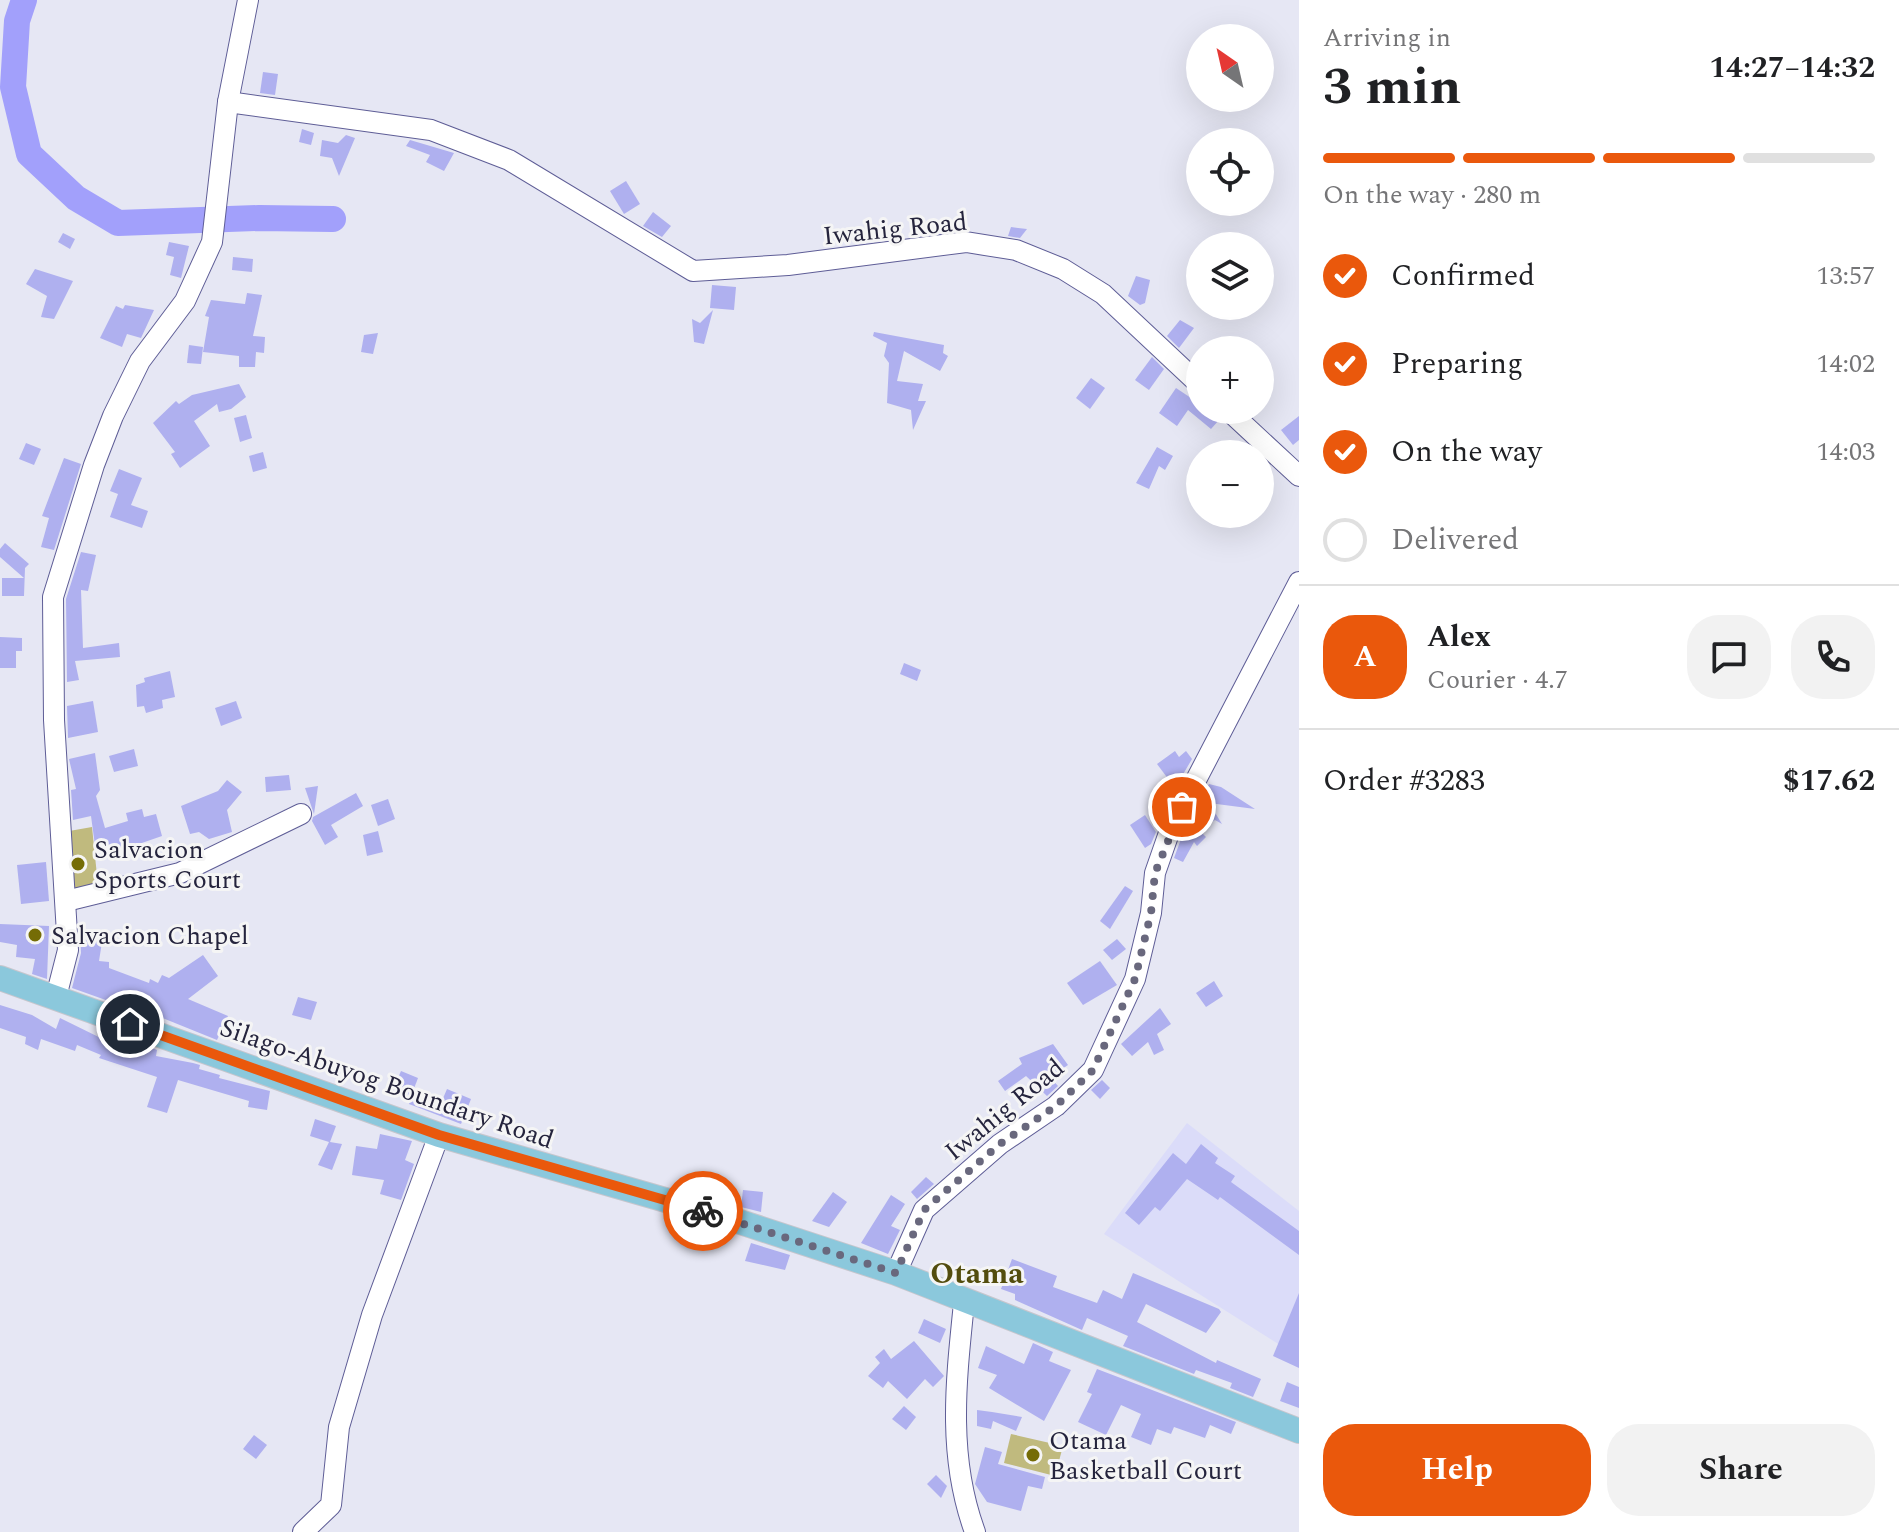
<!DOCTYPE html>
<html lang="en">
<head>
<meta charset="utf-8">
<style>
	body { margin:0; font-family:Spectral,serif; background:#f2f2f2; color:#202124; height:100vh; display:flex; flex-direction:column; font-size:30px; white-space:nowrap }
	* { box-sizing:border-box; margin:0 }
	p { font-size:26px; color:#757577 }
	.icon { flex:none; width:44px; height:44px; fill:none; stroke:currentColor; stroke-width:2; stroke-linecap:round; stroke-linejoin:round }
	.map { position:relative; flex:1; overflow:hidden }
	.side { display:flex; flex-direction:column; background:#fff; width:600px }
	.side>* { flex:none }
	.needle { width:52px; rotate:326deg }
	.buttons { position:absolute; left:1186px; top:24px; display:grid; gap:16px }
	.buttons a { display:grid; place-items:center; width:88px; height:88px; border-radius:50%; background:#fff; box-shadow:0 8px 32px #0002; font-size:40px }
	.pin { position:absolute; display:grid; place-items:center; width:68px; height:68px; color:#fff; margin:-34px; border:4px solid #fff; border-radius:50%; box-shadow:0 2px 8px #0007 }
	.courier { position:absolute; display:grid; place-items:center; width:80px; height:80px; margin:-40px; border:6px solid #ea580c; border-radius:50%; background:#fff; color:#222; box-shadow:0 2px 10px #0007 }
	.headline em { font-style:normal; font-weight:700 }
	.headline div { display:flex; flex-direction:column-reverse }
	.headline { display:flex; align-items:center; justify-content:space-between; height:136px; padding:0 24px }
	h1 { font-size:52px; font-weight:700; line-height:60px }
	.bar { display:grid; grid-template-columns:repeat(4,1fr); gap:12px 8px; align-content:center; height:96px; padding:0 24px }
	.bar i { height:10px; border-radius:6px; background:#e0e0e0 }
	.bar .selected { background:#ea580c }
	.bar p { grid-column:span 4 }
	.line { display:flex; align-items:center; gap:20px; padding:0 24px; border-top:2px solid #e0e0e0 }
	.line div { flex:1 }
	.round { display:grid; place-items:center; flex:none; width:84px; height:84px; border-radius:32px; background:#f2f2f2 }
	ol { padding:0 24px; list-style:none }
	li { display:flex; align-items:center; gap:24px; height:88px }
	li p { margin-inline-start:auto }
	li .icon { padding:8px; border-radius:50%; background:#ea580c; color:#fff; stroke-width:4 }
	li:last-child { color:#757577 }
	li i { width:44px; height:44px; border:4px solid #e0e0e0; border-radius:50% }
	.action { display:flex; gap:16px; margin-top:auto; padding:16px 24px }
	.action a { flex:1; height:92px; border-radius:32px; background:#ea580c; color:#fff; font-size:32px; font-weight:700; line-height:92px; text-align:center }
	.action a+a { background:#f2f2f2; color:#202124 }
	main { display:flex; flex:1; min-height:0 }
	.map>svg:first-child { display:block }
	.built { fill:#dbdcf9 }
	.grass { fill:#c0ba7e }
	.lines { fill:none; stroke-linecap:round; stroke-linejoin:round }
	.river { stroke:#a2a0fb; stroke-width:26 }
	.building { fill:#afb0ef }
	.minor-casing { stroke:#5e5d96; stroke-width:22 }
	.major-casing { stroke:#c6c6cd; stroke-width:26 }
	.minor { stroke:#fff; stroke-width:20 }
	.major { stroke:#8bc8dc; stroke-width:24 }
	.done { stroke:#69687d; stroke-width:8; stroke-dasharray:0 14.4 }
	.route { stroke:#ea580c; stroke-width:10 }
	.poi-dot { fill:#756c06; stroke:#f5f5f5; stroke-width:3 }
	.labels { text-anchor:middle; stroke-width:6; stroke-linejoin:round; paint-order:stroke }
	.street-label { font-size:26px; fill:#25243d; stroke:#f5f5f5 }
	.poi-label { font-size:26px; fill:#25243d; stroke:#f5f5f5; text-anchor:start }
	.quarter-label { font-size:30px; font-weight:bold; fill:#534d0e; stroke:#f5f5f5 }
</style>
</head>
<body>
<main>
<div class="map">
<svg width="1299" height="1532" viewBox="0 0 1299 1532">
	<rect width="100%" height="100%" fill="#e6e7f4"/>
	<path class="built" d="M1187,1123L1299,1211V1333L1291,1352L1104,1234Z"/>
	<g class="grass">
		<path d="M92,827L99,895L66,901L58,833Z"/>
		<path d="M1011,1434L1063,1446L1055,1476L1004,1463Z"/>
	</g>
	<g class="lines">
		<path class="river" d="M24,0L17,21L13,87L29,154L76,198L118,223L259,218L333,219"/>
	</g>
	<g class="building">
		<path d="M263,72L278,74L275,95L260,93Z"/>
		<path d="M302,129L314,133L311,145L299,142Z"/>
		<path d="M346,135L355,138L339,176L332,158L320,156L322,140L338,143Z"/>
		<path d="M410,140L454,153L444,171L426,162L430,155L406,146Z"/>
		<path d="M626,181L640,204L624,214L610,191Z"/>
		<path d="M653,212L671,226L662,237L643,226Z"/>
		<path d="M1011,227L1027,229L1020,238L1008,236Z"/>
		<path d="M63,233L75,239L70,249L58,242Z"/>
		<path d="M169,242L189,246L181,278L170,275L174,257L166,255Z"/>
		<path d="M233,257L253,259L252,272L232,270Z"/>
		<path d="M35,269L73,281L54,319L41,317L47,296L26,284Z"/>
		<path d="M1136,276L1150,280L1145,303L1140,305L1128,296Z"/>
		<path d="M712,285L736,287L734,310L710,308Z"/>
		<path d="M247,293L262,295L253,336L265,337L264,353L256,352L255,367H239V356L203,352L209,317L205,316L211,300L245,304Z"/>
		<path d="M125,305L154,310L141,338L127,334L122,347L100,338L116,306L123,309Z"/>
		<path d="M713,310L704,344L694,342L692,319L700,323Z"/>
		<path d="M1180,320L1194,328L1179,348L1167,336Z"/>
		<path d="M874,332L944,345L943,353L948,356L940,371L904,351L897,381L923,384L918,401H926L913,430L911,410L887,403L889,363L884,356L887,343L873,336Z"/>
		<path d="M378,333L373,354L361,352L364,335Z"/>
		<path d="M189,345L203,347L201,364L187,363Z"/>
		<path d="M1152,357L1164,369L1149,390L1135,380Z"/>
		<path d="M1091,378L1105,388L1090,409L1076,398Z"/>
		<path d="M239,384L246,397L231,409L219,412L217,404L194,421L210,446L180,468L171,454L175,452L153,423L176,401L179,404L192,395Z"/>
		<path d="M1176,388L1200,404V410L1215,411L1219,420L1211,429L1188,410L1177,426L1159,413Z"/>
		<path d="M246,415L252,438L240,442L234,418Z"/>
		<path d="M1299,416V440L1293,445L1281,430Z"/>
		<path d="M26,443L41,449L34,465L19,459Z"/>
		<path d="M1157,447L1173,456L1165,470L1159,466L1149,489L1136,483Z"/>
		<path d="M263,452L267,468L253,472L249,456Z"/>
		<path d="M64,458L81,464L54,550L41,547L49,518L42,516Z"/>
		<path d="M119,469L142,478L131,505L148,511L142,528L110,517L118,494L110,491Z"/>
		<path d="M5,543L29,564L25,568L24,596H2V578H24L0,557V549Z"/>
		<path d="M81,552L96,555L88,591L81,590L83,648L119,643L120,657L75,661L79,680L67,682L66,599Z"/>
		<path d="M0,637L22,638V651H16V668H0Z"/>
		<path d="M904,663L921,670L917,681L900,674Z"/>
		<path d="M170,671L175,697L162,700L163,708L146,713L144,706L137,707L136,685L145,682L144,678Z"/>
		<path d="M93,701L98,732L68,738L67,706Z"/>
		<path d="M236,701L242,718L221,726L215,708Z"/>
		<path d="M134,749L138,766L114,772L109,756Z"/>
		<path d="M1175,751L1179,757L1186,751L1192,759L1175,788L1157,764Z"/>
		<path d="M95,753L100,790L96,796L105,828L128,821L126,813L142,809L144,817L156,814L162,836L110,854L111,858L97,860L91,816L73,820L71,790L76,789L69,759Z"/>
		<path d="M289,775L291,790L266,792L265,777Z"/>
		<path d="M227,780L242,792L227,810L232,832L209,839L199,832L190,834L181,806L218,791Z"/>
		<path d="M1209,784L1221,787L1255,809L1209,803L1222,824L1215,820L1199,830L1206,837L1197,846L1194,842L1183,862L1174,858L1184,831L1202,813L1198,811L1203,802H1199Z"/>
		<path d="M318,786L314,814L305,788Z"/>
		<path d="M356,793L363,806L331,825L338,837L325,845L312,821L313,817Z"/>
		<path d="M388,799L395,819L378,826L371,805Z"/>
		<path d="M1145,815L1156,832L1151,844L1145,848L1130,825Z"/>
		<path d="M378,831L383,852L367,856L363,835Z"/>
		<path d="M46,862L49,901L21,904L17,865Z"/>
		<path d="M1125,886L1133,891L1110,929L1100,921Z"/>
		<path d="M0,924L49,926L47,979L32,974L35,959L16,957L17,945L0,942Z"/>
		<path d="M84,929V939L102,942L99,961L109,962V968L149,983L150,979L158,983L162,975L169,978L203,955L218,976L188,999L228,1016L217,1040L118,1000L117,1004L72,988L81,953L80,930Z"/>
		<path d="M1117,939L1126,949L1112,960L1103,950Z"/>
		<path d="M1100,961L1117,985L1083,1005L1067,983Z"/>
		<path d="M1214,981L1223,996L1206,1007L1196,993Z"/>
		<path d="M298,997L317,1002L311,1020L292,1015Z"/>
		<path d="M0,1005L32,1015L56,1029L60,1018L121,1048L145,1053L147,1046L157,1050L156,1056L193,1063L200,1065L199,1069L220,1075L219,1078L270,1091L267,1110L248,1107L249,1101L178,1080L167,1113L147,1107L157,1077L99,1058L101,1055L77,1045L75,1051L41,1039L38,1050L25,1044L26,1037L0,1028Z"/>
		<path d="M1160,1008L1171,1024L1157,1034L1164,1050L1154,1055L1148,1042L1132,1056L1121,1044Z"/>
		<path d="M1053,1044L1068,1065L1050,1077L1058,1086L1047,1096L1026,1076L1005,1091L998,1081L1022,1064L1019,1058Z"/>
		<path d="M401,1071L418,1078L410,1099L392,1092Z"/>
		<path d="M1102,1080L1110,1088L1100,1099L1091,1090Z"/>
		<path d="M447,1089L471,1099L461,1124L409,1104L414,1092L441,1103Z"/>
		<path d="M315,1119L336,1126L330,1142L342,1144L332,1170L318,1165L329,1142L310,1136Z"/>
		<path d="M380,1134L412,1141L405,1160L414,1164L401,1200L380,1194L384,1180L352,1175L356,1146L377,1149Z"/>
		<path d="M1201,1144L1218,1158L1215,1163L1235,1176L1231,1182L1299,1231V1255L1220,1197L1218,1200L1187,1179L1160,1211L1155,1207L1139,1225L1125,1213L1173,1153L1186,1164Z"/>
		<path d="M926,1177L934,1184L917,1199L911,1192Z"/>
		<path d="M743,1190L763,1192L761,1212L741,1207Z"/>
		<path d="M833,1192L847,1202L829,1227L812,1221Z"/>
		<path d="M891,1195L905,1204L891,1226L900,1230L888,1254L861,1243Z"/>
		<path d="M751,1243L790,1255L785,1270L745,1261Z"/>
		<path d="M1012,1259L1057,1276L1053,1287L1097,1303L1103,1290L1122,1299L1133,1273L1219,1309L1221,1312L1206,1333L1146,1304L1137,1322L1216,1363L1217,1360L1261,1379L1253,1397L1230,1388L1232,1383L1196,1370L1194,1374L1123,1346L1128,1336L1087,1318L1082,1330L1015,1300V1294L1001,1289Z"/>
		<path d="M1299,1293V1368L1273,1356Z"/>
		<path d="M924,1319L946,1329L940,1343L918,1333Z"/>
		<path d="M914,1341L944,1376L933,1387L925,1379L907,1399L888,1381L883,1388L868,1376L880,1363L875,1357L884,1349L891,1359Z"/>
		<path d="M1033,1343L1053,1352L1049,1361L1071,1370L1044,1421L989,1388L997,1375L978,1368L986,1346L1024,1364Z"/>
		<path d="M1097,1369L1236,1422L1231,1434L1210,1425L1205,1438L1174,1427L1171,1434L1157,1429L1151,1445L1131,1437L1141,1414L1121,1405L1106,1435L1078,1422L1092,1394L1087,1392Z"/>
		<path d="M1287,1382L1299,1387V1408L1280,1401Z"/>
		<path d="M904,1406L916,1417L906,1430L892,1419Z"/>
		<path d="M977,1410L992,1412L1022,1417L1016,1431L993,1421L991,1429L977,1426Z"/>
		<path d="M254,1435L267,1445L256,1459L243,1449Z"/>
		<path d="M985,1447L1002,1452L998,1464L1045,1477L1042,1489L1028,1486L1021,1511L987,1502L975,1484Z"/>
		<path d="M936,1475L947,1486L941,1498L927,1484Z"/>
	</g>
	<g class="lines">
		<defs>
			<g id="minor">
				<path d="M228,102L431,130L509,160L693,271L788,265L966,242L1016,250L1063,269L1103,294L1200,385"/>
				<path d="M1228,410L1299,476"/>
				<path d="M66,901L180,873L301,814"/>
				<path d="M56,997L68,950L54,720L53,597L94,465L113,416L140,361L185,301L212,242L228,102L248,0"/>
				<path d="M896,1273L924,1210L1000,1144L1056,1106L1093,1070L1135,979L1151,913L1155,873L1170,830L1299,582"/>
				<path d="M964,1303C956,1381 947,1456 975,1532"/>
				<path d="M303,1532L331,1505L339,1427L372,1315L439,1135"/>
			</g>
			<path id="major" d="M0,978L439,1135L728,1218L896,1273L1299,1431"/>
		</defs>
		<use href="#minor" class="minor-casing"/>
		<use href="#major" class="major-casing"/>
		<use href="#minor" class="minor"/>
		<use href="#major" class="major"/>
	</g>
	<g class="lines">
		<path class="done" d="M703,1211L896,1273L924,1210L1000,1144L1056,1106L1093,1070L1135,979L1151,913L1155,873L1182,807"/>
		<path class="route" d="M130,1024L439,1135L703,1211"/>
	</g>
	<g class="poi-dot">
		<circle cx="78" cy="864" r="8"/>
		<circle cx="35" cy="935" r="8"/>
		<circle cx="1033" cy="1455" r="8"/>
	</g>
	<g class="labels">
		<g class="street-label">
			<text transform="translate(895 228) rotate(-6)" y="9">Iwahig Road</text>
			<text transform="translate(387 1083) rotate(19)" y="9">Silago-Abuyog Boundary Road</text>
			<text transform="translate(1004 1109) rotate(-39)" y="9">Iwahig Road</text>
		</g>
		<g class="poi-label">
			<text x="94" y="858">Salvacion<tspan x="94" dy="30">Sports Court</tspan></text>
			<text x="51" y="944">Salvacion Chapel</text>
			<text x="1049" y="1449">Otama<tspan x="1049" dy="30">Basketball Court</tspan></text>
		</g>
		<g class="quarter-label">
			<text x="977" y="1283">Otama</text>
		</g>
	</g>
</svg>
<div class="buttons">
<a><svg class="needle" viewBox="-14 -14 28 28"><path d="M0-13l5 13h-10z" fill="#e53935"/><path d="M0 13l5-13h-10z" fill="#757577"/></svg></a>
<a><svg class="icon" aria-label="locate" viewBox="0 0 24 24"><circle cx="12" cy="12" r="6"/><path d="M12 2v4M12 18v4M2 12h4M18 12h4"/></svg></a>
<a><svg class="icon" aria-label="layers" viewBox="0 0 24 24"><path d="M12 4l9 5-9 5-9-5zM3 14l9 5 9-5"/></svg></a>
<a>+</a>
<a>−</a>
</div>
<div class="pin" style="left:1182px;top:807px;background:#ea580c"><svg class="icon" aria-label="bag" viewBox="0 0 24 24"><path d="M5 8h14l-1 12H6zM9 8a3 3 0 0 1 6 0"/></svg></div>
<div class="pin" style="left:130px;top:1024px;background:#1f2937"><svg class="icon" aria-label="home" viewBox="0 0 24 24"><path d="M3 11l9-7 9 7M6 9v11h12V9"/></svg></div>
<div class="courier" style="left:703px;top:1211px"><svg class="icon" aria-label="bike" viewBox="0 0 24 24"><circle cx="6" cy="16" r="4"/><circle cx="18" cy="16" r="4"/><path d="M6 16l4-8h5l3 8M10 8l3 8H6M13 5h3"/></svg></div>
</div>
<section class="side">
<div class="headline"><div><h1>3 min</h1><p>Arriving in</p></div><em>14:27–14:32</em></div>
<div class="bar"><i class="selected"></i><i class="selected"></i><i class="selected"></i><i></i><p>On the way · 280 m</p></div>
<ol>
<li><svg class="icon" aria-label="check" viewBox="0 0 24 24"><path d="M5 12l5 5 9-10"/></svg>Confirmed<p>13:57</p></li>
<li><svg class="icon" aria-label="check" viewBox="0 0 24 24"><path d="M5 12l5 5 9-10"/></svg>Preparing<p>14:02</p></li>
<li><svg class="icon" aria-label="check" viewBox="0 0 24 24"><path d="M5 12l5 5 9-10"/></svg>On the way<p>14:03</p></li>
<li><i></i>Delivered</li>
</ol>
<div class="line" style="height:144px"><b class="round" style="background:#ea580c;color:#fff">A</b><div><b>Alex</b><p>Courier · 4.7</p></div><a class="round"><svg class="icon" aria-label="chat" viewBox="0 0 24 24"><path d="M4 5h16v11H9l-5 4z"/></svg></a><a class="round"><svg class="icon" aria-label="phone" viewBox="0 0 24 24"><path d="M5 4h4l2 5-3 2q2 4 5 5l2-3 5 2v4C11 20 4 13 5 4z"/></svg></a></div>
<div class="line" style="height:104px"><div>Order #3283</div><b>$17.62</b></div>
<div class="action"><a>Help</a><a>Share</a></div>
</section>
</main>
</body>
</html>
